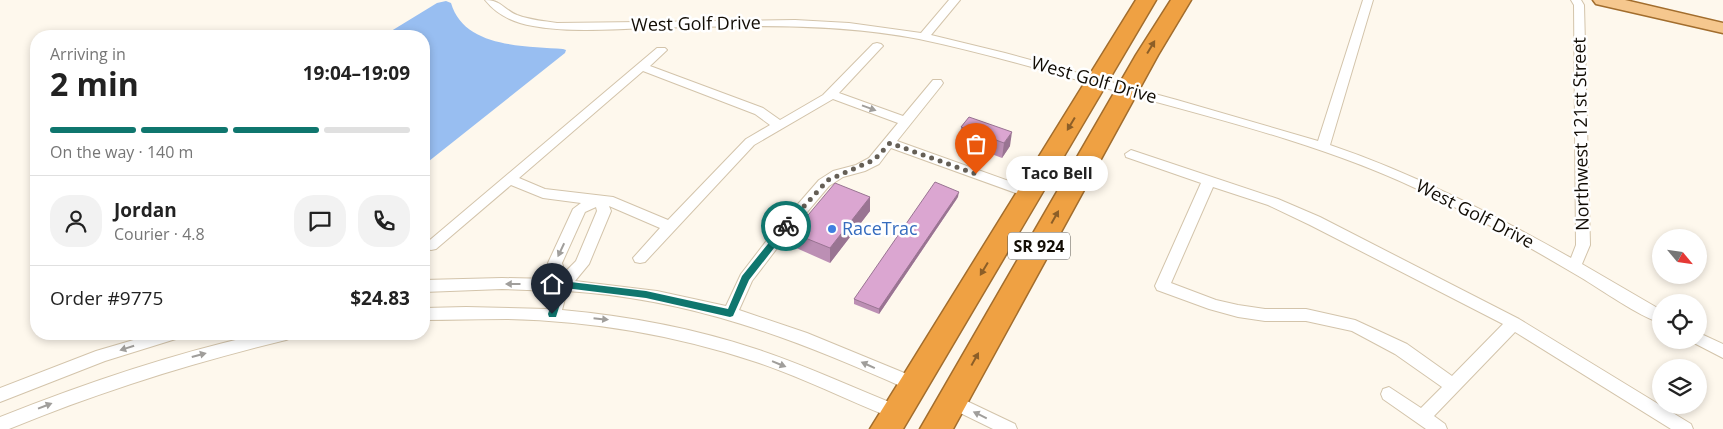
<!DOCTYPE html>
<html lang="en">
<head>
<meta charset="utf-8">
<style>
	body { margin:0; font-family:"Open Sans",sans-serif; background:#f2f2f2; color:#222; height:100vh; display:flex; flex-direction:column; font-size:19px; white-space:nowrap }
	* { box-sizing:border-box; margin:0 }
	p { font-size:16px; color:#767676 }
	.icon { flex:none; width:28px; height:28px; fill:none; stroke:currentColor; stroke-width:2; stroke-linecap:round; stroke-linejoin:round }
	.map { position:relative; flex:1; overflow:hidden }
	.drawer { position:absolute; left:30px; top:30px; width:400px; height:310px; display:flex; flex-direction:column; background:#fff; border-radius:20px; box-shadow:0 2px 8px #0003 }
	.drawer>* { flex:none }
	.needle { width:32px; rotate:119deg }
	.tools { position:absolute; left:1652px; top:229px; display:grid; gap:10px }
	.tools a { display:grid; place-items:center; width:55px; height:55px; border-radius:50%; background:#fff; box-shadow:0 2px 8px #0003; font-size:25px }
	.pin { position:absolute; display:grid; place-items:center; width:42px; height:42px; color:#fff; margin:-51px -21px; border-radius:50% 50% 50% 0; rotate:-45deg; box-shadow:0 0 5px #0007 }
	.pin .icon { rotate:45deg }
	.courier { position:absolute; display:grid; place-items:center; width:50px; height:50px; margin:-25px; border:4px solid #0f766e; border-radius:50%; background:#fff; color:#222; box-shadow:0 1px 6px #0007 }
	.bubble { position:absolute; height:35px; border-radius:18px; background:#fff; box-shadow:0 2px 8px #0003; font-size:16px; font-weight:700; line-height:35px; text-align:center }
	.summary em { font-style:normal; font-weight:700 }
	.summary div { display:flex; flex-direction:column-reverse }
	.summary { display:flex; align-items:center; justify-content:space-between; height:85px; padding:0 20px }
	h1 { font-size:32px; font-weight:700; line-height:38px }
	.bar { display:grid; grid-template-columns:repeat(4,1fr); gap:8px 5px; align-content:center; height:60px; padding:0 20px }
	.bar i { height:6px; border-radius:4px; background:#e0e0e0 }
	.bar .selected { background:#0f766e }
	.bar p { grid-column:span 4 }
	.line { display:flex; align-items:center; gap:12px; padding:0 20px; border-top:1px solid #e0e0e0 }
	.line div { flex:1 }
	.round { display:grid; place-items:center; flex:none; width:52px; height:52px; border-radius:20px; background:#f2f2f2 }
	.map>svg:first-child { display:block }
	.water { fill:#98bef1 }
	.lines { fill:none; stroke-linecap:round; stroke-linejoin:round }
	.street-casing { stroke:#d3c4ab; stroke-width:2 }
	.primary-casing { stroke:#a26d2d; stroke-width:3 }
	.highway-casing { stroke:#a26d2d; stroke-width:3 }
	.street { fill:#fff; fill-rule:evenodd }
	.primary { fill:#f5c78e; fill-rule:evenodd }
	.highway { fill:#efa143; fill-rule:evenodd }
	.wall { fill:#bc8fb4 }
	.shaded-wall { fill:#997492 }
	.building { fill:#dba6d1; stroke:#997492 }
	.oneway { fill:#8c5e27 }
	.oneway2 { fill:#a09e9b }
	.route { fill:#0f766e }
	.done { stroke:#655f56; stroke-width:5; stroke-dasharray:0 9 }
	.shop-dot { fill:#3f7fe0; stroke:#fff; stroke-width:2 }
	.labels { text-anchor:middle; stroke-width:5; stroke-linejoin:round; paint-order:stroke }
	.shield { fill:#fff; stroke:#595650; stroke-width:1 }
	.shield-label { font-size:16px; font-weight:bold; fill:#120d05 }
	.street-label { font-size:18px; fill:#120d05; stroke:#fff }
	.shop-label { font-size:18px; fill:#366cbe; stroke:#fff; text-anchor:start }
</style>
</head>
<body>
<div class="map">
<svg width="1723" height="429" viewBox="0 0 1723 429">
	<rect width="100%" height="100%" fill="#fef8ed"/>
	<path class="water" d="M446,1L451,3C464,48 525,46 563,49L566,50L565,53L424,165V36H383L437,3Z"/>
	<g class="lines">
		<defs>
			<g id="street">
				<path d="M485,0C501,0 503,9 517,15C530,20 544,21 557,23L795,20L849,23L921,33L949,0H960L931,35L1005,53L1177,100L1318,141L1363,0H1373L1330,145C1415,174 1493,214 1571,258L1576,245L1574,5L1571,0H1581L1584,5L1590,245L1582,264L1661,310V323C1638,316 1602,290 1580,277C1526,245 1472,214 1415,188C1325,146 1226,121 1130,95C1060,75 990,54 919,39C831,22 741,26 651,28C612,29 572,33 533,26C514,23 497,15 485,0Z"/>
				<path d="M877,43L881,44L883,46L881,48L839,93L903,116L933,80H941L943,83L941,86L897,141L1034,190L1036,193L1034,196H1024L891,148L879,164L865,171L843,177L829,186L781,243L752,281L739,310L807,333L919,379L921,384L919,389L913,391L907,389C795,339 692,299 567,291L562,310C628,316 693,328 756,349C806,365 853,388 902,407L904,412L902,417L896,419L890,417C844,399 800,376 753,361C674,335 591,321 507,319C479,319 452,320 424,320V308L466,307L547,309L553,291L502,289L424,292V280L502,278L553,279L548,263L573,209L581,203L543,198L511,185L436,249L431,250L426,249L424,245L657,48H665L667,50L650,66L763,108L780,120L823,95L873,44ZM643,71L755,114L770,125L746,139L668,220L613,197L545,189L519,178ZM833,99L898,123L869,158L856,165L833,171L819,180L771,235L741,274L726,306L657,291L575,281L589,264L611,211L609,206L660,228L633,258L635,262L640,263L645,262L754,145ZM596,207L597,211L576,261L565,272L562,263L585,212Z"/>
				<path d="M1131,150L1278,199L1320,217L1519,319L1691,424L1693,429H1671L1515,332L1434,416L1445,424L1447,429H1426L1383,399L1381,394L1383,389L1389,387L1421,408L1442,387L1395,354L1352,331L1306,321H1265L1238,317L1209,309L1157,290L1155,286L1201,183L1126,157L1125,154ZM1213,187L1268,205L1310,225L1503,324L1452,376L1407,344L1355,320L1306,309H1265L1238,305L1216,300L1171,283Z"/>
				<path d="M1699,333L1723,344V358L1694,343L1692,340H1699Z"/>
				<path d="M154,334H182L179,338L105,361L0,402V388L96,351Z"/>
				<path d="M260,334H294L291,338L286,340C191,363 99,392 9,429H0V417C85,383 171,354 260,334Z"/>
				<path d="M952,394L1015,424L1017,429H993L946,406L944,401L946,396Z"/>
			</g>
			<path id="primary" d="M1593,0H1625L1723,23V33L1596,4Z"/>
			<g id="highway">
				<path d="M1136,0H1156L903,429H870Z"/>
				<path d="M1171,0H1191L1158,55L953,429H920L1136,55Z"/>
			</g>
		</defs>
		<use href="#street" class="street-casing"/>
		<use href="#primary" class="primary-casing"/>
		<use href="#highway" class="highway-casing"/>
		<use href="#street" class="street"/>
		<use href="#primary" class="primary"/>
		<use href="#highway" class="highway"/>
	</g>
	<g class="wall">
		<path d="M969,117L1010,146L1002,158L960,142L961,127Z"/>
		<path d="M870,197V211L830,263L794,247L793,233Z"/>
		<path d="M958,197L879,314L854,304V299Z"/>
	</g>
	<g class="shaded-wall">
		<path d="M1012,132L1010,146L1002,158L1004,143Z"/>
		<path d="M959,192L958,197L879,314V309Z"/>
		<path d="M870,197V211L830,263V248Z"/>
	</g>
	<g class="building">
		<path d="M969,117L1012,132L1004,143L961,127Z"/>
		<path d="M935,182L959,192L879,309L854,299Z"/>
		<path d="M835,183L870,197L830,248L793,233Z"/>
	</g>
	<defs><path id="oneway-solid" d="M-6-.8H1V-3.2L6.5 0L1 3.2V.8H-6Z" transform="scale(1.25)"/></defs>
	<g class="oneway">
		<use href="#oneway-solid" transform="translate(1151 47) rotate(-59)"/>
		<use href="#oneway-solid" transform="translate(1071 124) rotate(121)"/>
		<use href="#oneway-solid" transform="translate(1055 217) rotate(-61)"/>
		<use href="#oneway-solid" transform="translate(984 269) rotate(121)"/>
		<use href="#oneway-solid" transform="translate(975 359) rotate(-61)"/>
	</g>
	<g class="oneway2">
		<use href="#oneway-solid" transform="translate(869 108) rotate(20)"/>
		<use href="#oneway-solid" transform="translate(561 250) rotate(115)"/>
		<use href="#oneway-solid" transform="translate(513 284) rotate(-180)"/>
		<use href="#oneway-solid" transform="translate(601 319) rotate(6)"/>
		<use href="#oneway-solid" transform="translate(127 348) rotate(162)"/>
		<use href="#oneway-solid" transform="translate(199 355) rotate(-15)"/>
		<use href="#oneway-solid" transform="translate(779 364) rotate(22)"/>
		<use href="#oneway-solid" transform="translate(868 365) rotate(-156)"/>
		<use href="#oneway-solid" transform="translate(45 406) rotate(-21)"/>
		<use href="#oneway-solid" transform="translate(980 415) rotate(-154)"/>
	</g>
	<path class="route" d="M786,223L791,226L789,229L749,280L733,316L730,317L646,298L565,288L556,317H549L548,314L557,285L562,281L646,291L728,309L742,276L784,224Z"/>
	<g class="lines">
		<path class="done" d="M786,226L828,180L874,160L890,143L976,174"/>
	</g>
	<circle class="shop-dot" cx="832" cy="229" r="5"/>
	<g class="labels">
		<rect class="shield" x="1008" y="232.5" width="62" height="27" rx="4"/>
		<g class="shield-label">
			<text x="1039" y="252">SR 924</text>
		</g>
		<g class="street-label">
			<text transform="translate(696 24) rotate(-1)" y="6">West Golf Drive</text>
			<text transform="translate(1094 80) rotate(16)" y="6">West Golf Drive</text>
			<text transform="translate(1581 134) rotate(-91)" y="6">Northwest 121st Street</text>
			<text transform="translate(1475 214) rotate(27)" y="6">West Golf Drive</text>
		</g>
		<g class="shop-label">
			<text x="842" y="235">RaceTrac</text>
		</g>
	</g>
</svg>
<div class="tools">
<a><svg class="needle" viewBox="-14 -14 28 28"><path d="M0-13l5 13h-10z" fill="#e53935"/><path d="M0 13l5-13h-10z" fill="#767676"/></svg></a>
<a><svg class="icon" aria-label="locate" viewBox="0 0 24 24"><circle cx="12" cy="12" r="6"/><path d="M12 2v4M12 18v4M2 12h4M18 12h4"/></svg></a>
<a><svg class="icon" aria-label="layers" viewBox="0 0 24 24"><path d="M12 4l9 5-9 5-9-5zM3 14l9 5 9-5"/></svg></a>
</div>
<div class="pin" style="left:976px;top:174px;background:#ea580c"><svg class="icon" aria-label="bag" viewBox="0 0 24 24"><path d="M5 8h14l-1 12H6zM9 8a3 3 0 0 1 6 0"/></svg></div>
<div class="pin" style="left:552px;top:314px;background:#1f2937"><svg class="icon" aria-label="home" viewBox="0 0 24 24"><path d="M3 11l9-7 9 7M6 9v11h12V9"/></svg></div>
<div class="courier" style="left:786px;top:226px"><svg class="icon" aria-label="bike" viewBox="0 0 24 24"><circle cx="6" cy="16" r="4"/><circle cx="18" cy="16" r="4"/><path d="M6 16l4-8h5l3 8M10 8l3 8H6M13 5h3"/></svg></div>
<div class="bubble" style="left:1006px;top:156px;width:102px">Taco Bell</div>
<section class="drawer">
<div class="summary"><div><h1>2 min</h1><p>Arriving in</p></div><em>19:04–19:09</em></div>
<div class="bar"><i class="selected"></i><i class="selected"></i><i class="selected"></i><i></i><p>On the way · 140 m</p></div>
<div class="line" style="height:90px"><a class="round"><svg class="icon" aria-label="person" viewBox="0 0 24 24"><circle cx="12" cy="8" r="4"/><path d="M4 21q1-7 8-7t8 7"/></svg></a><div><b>Jordan</b><p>Courier · 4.8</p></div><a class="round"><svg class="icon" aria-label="chat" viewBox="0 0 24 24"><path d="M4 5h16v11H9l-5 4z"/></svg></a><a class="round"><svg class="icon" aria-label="phone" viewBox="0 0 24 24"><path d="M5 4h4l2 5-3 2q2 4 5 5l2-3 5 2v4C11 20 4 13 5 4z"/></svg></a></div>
<div class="line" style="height:65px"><div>Order #9775</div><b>$24.83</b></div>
</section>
</div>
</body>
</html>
